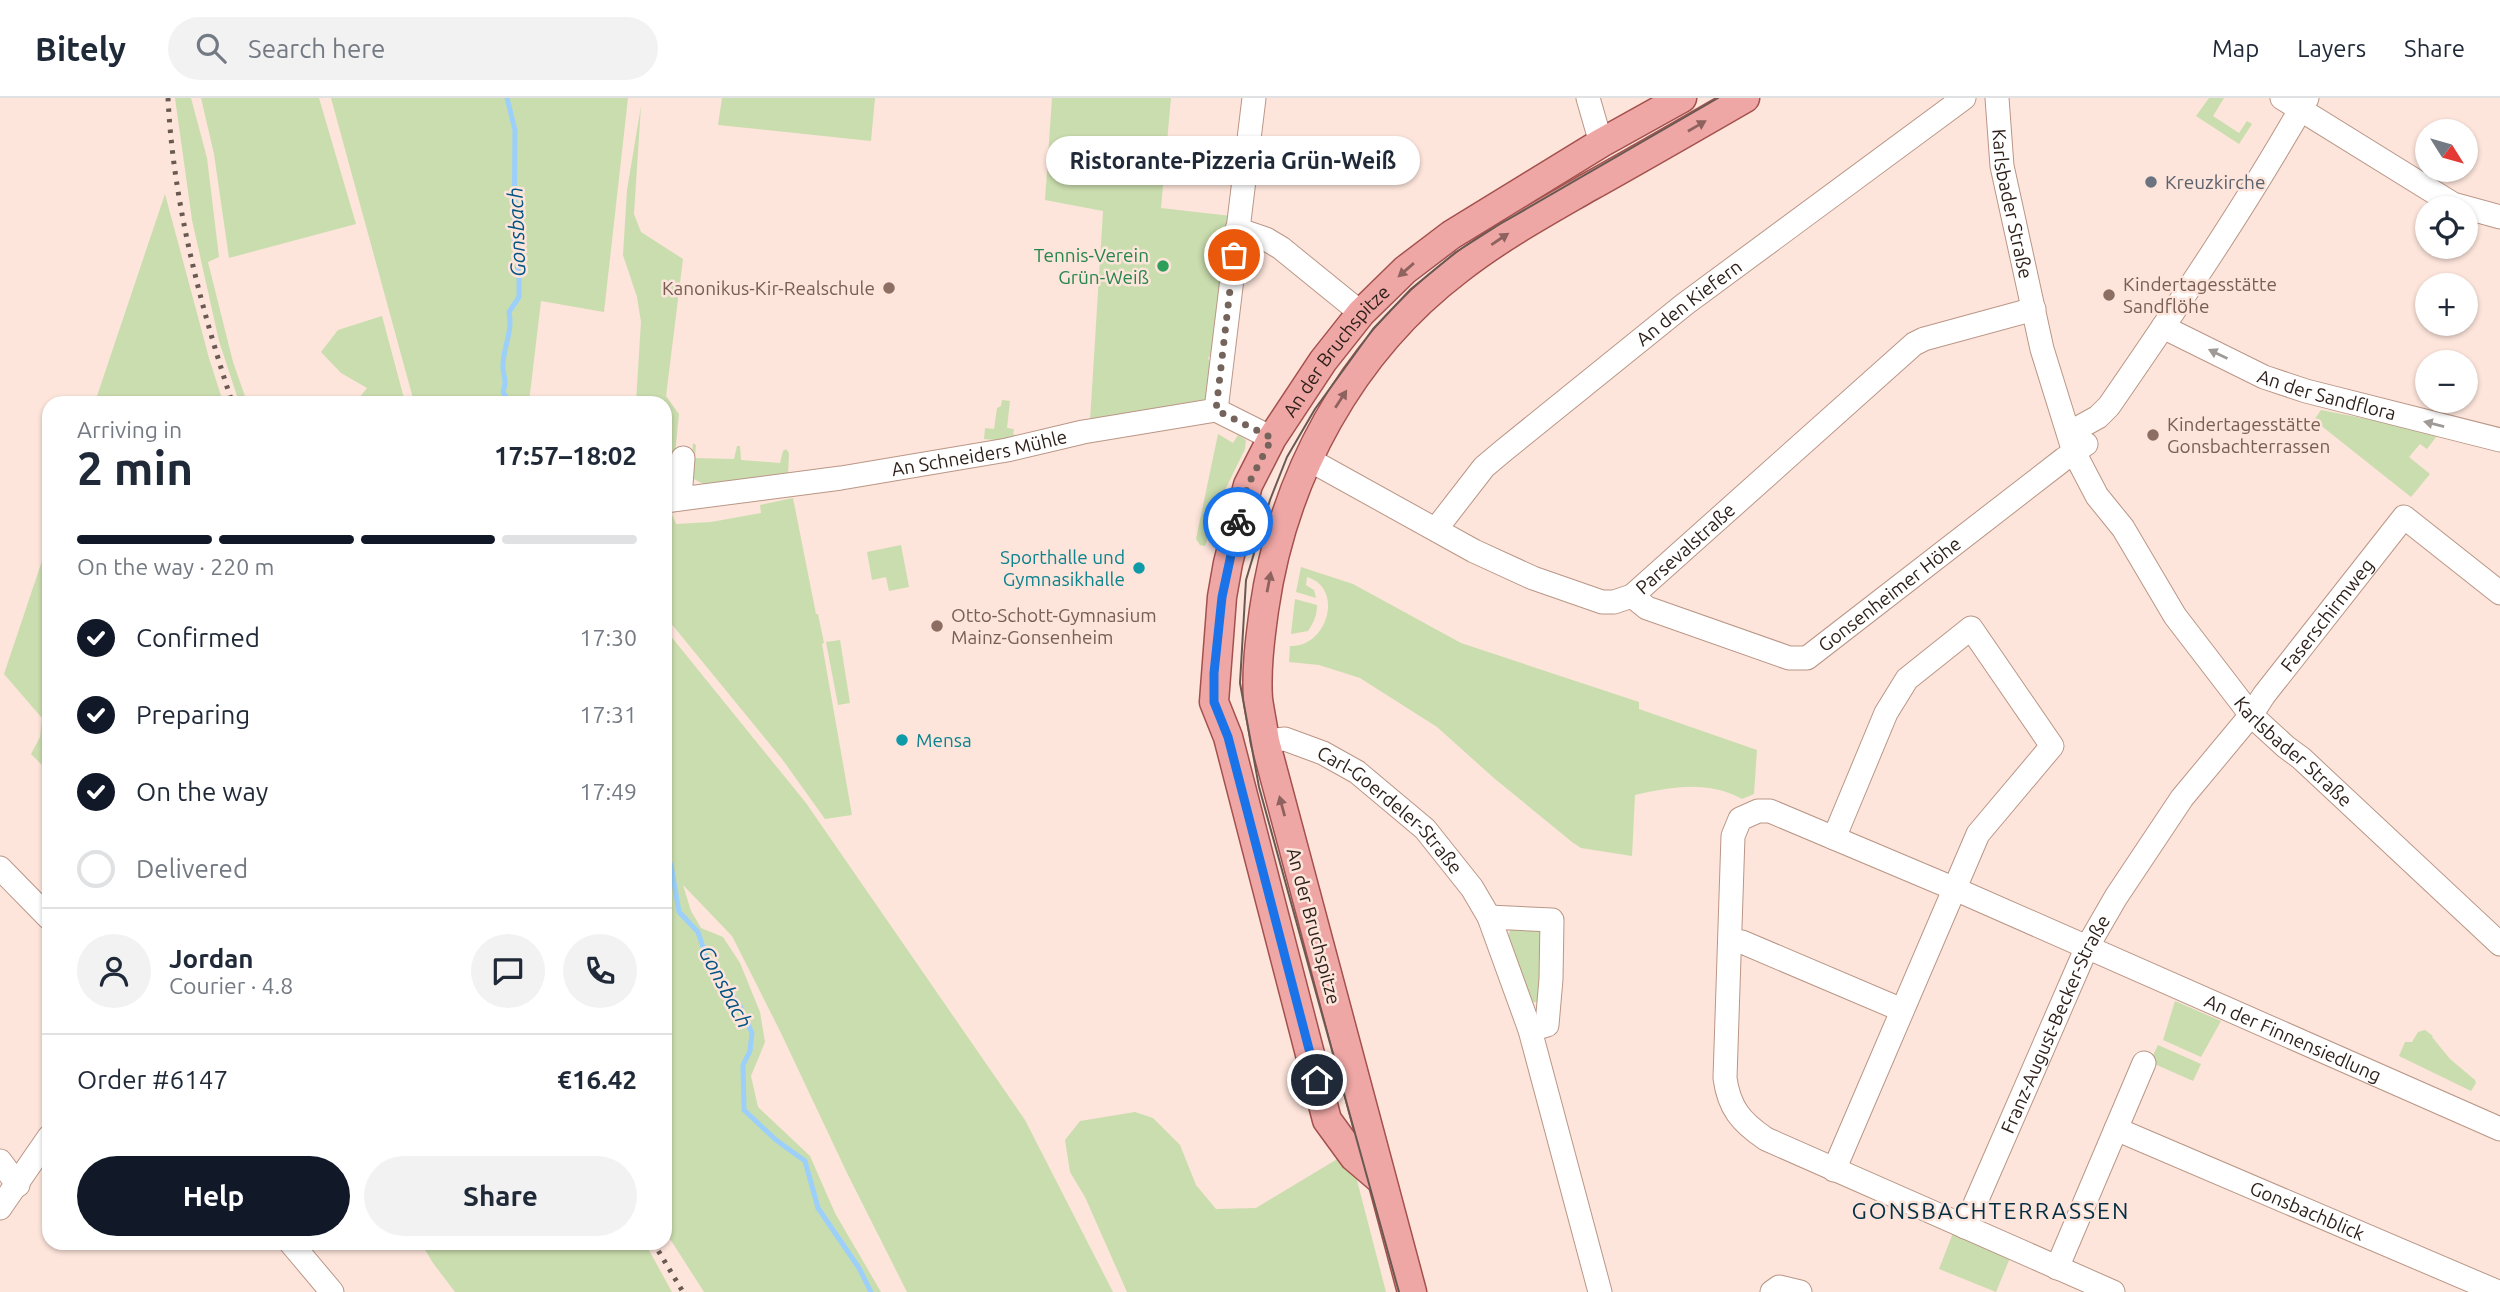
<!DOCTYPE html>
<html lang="en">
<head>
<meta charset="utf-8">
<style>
	body { margin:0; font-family:Ubuntu,sans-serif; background:#f2f2f3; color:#1f2937; height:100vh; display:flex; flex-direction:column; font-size:26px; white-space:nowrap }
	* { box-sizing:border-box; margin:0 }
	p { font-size:23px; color:#747a83 }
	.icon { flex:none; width:38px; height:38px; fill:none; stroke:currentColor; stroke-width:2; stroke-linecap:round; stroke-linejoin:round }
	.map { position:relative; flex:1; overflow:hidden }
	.side { position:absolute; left:42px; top:298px; width:630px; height:854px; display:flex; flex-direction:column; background:#fff; border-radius:21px; box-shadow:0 2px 5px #0004 }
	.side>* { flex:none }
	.needle { width:46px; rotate:127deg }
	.controls { position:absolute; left:2415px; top:21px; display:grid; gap:14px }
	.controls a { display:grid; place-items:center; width:63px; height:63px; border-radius:50%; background:#fff; box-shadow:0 2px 5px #0004; font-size:35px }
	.pin { position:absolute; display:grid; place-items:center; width:60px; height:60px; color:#fff; margin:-30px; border:4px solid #fff; border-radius:50%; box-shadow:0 2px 7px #0007 }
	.courier { position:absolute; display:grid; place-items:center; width:70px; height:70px; margin:-35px; border:5px solid #1a73e8; border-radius:50%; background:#fff; color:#222; box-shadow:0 2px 9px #0007 }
	.bubble { position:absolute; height:49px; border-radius:24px; background:#fff; box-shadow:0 2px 5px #0004; font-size:23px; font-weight:600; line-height:49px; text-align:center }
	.head em { font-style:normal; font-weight:600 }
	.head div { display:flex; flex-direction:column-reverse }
	.head { display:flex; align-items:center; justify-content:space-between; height:119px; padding:0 35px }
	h1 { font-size:46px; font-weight:600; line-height:52px }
	.bar { display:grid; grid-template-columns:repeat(4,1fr); gap:10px 7px; align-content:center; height:84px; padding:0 35px }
	.bar i { height:9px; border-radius:5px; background:#e0e1e3 }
	.bar .current { background:#111827 }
	.bar p { grid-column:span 4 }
	.line { display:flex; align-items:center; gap:18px; padding:0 35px; border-top:2px solid #e0e1e3 }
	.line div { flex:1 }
	.round { display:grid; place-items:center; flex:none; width:74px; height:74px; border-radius:37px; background:#f2f2f3 }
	ol { padding:0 35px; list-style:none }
	li { display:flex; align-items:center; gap:21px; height:77px }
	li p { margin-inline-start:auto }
	li .icon { padding:7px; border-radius:50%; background:#111827; color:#fff; stroke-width:4 }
	li:last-child { color:#747a83 }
	li i { width:38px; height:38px; border:4px solid #e0e1e3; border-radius:50% }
	.cta { display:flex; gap:14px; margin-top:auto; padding:14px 35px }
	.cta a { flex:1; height:80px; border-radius:42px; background:#111827; color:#fff; font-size:28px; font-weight:600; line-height:80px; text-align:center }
	.cta a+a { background:#f2f2f3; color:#1f2937 }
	header { display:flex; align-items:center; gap:42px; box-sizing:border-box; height:98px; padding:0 35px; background:#fff; border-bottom:2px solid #e0e1e3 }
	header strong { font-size:33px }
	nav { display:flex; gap:38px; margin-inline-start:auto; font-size:24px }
	.search { width:490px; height:63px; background:#f2f2f3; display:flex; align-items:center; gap:18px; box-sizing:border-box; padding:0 24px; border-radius:38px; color:#747a83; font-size:26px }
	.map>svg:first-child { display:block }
	.green { fill:#caddae }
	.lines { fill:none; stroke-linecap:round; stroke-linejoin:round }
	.stream { stroke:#9cd0fa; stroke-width:5 }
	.minor-casing { stroke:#ba9686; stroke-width:25 }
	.major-casing { stroke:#a4514d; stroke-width:31 }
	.minor { stroke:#fff; stroke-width:23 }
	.major { stroke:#efa7a5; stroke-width:28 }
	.tram { stroke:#6a5952; stroke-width:2 }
	.rail { stroke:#6a5952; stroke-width:5; stroke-dasharray:3.5 7; stroke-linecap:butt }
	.oneway { fill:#8e625e }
	.oneway2 { fill:#a09a97 }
	.done { stroke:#75645c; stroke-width:7; stroke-dasharray:0 12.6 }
	.route { stroke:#1a73e8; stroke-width:9 }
	.worship-dot { fill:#6b7280; stroke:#fde5db; stroke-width:2.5 }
	.leisure-dot { fill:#2e9e5b; stroke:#fde5db; stroke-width:2.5 }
	.education-dot { fill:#8d6e63; stroke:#fde5db; stroke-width:2.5 }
	.culture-dot { fill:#0f9aa8; stroke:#fde5db; stroke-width:2.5 }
	.labels { text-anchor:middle; stroke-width:5; stroke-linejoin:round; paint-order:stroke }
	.worship-label { font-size:19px; fill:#5b616d; stroke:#fde5db; text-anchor:start }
	.street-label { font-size:19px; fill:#2c1e18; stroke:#fde5db }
	.leisure-label { font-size:19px; fill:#27864d; stroke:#fde5db; text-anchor:end }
	.education-label { font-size:19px; fill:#785e54; stroke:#fde5db; text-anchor:start }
	.culture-label { font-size:19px; fill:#0d838f; stroke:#fde5db; text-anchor:end }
	.water-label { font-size:21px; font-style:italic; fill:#015484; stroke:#fde5db }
	.quarter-label { font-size:23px; letter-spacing:2px; fill:#032e44; stroke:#fde5db }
</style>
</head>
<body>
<header>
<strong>Bitely</strong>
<div class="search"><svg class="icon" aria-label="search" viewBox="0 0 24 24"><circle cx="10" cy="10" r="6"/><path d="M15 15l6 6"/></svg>Search here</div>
<nav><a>Map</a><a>Layers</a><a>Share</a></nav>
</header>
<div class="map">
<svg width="2500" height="1194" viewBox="0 0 2500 1194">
	<rect width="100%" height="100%" fill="#fde5db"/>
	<g class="green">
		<path d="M175,0H191L207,60L219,159L208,164L233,264L247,304H239L219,243L192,122Z"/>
		<path d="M201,0H319L356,126L229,160L214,56Z"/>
		<path d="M331,0H628L604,214L541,203L529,304H414Z"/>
		<path d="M722,0H875L871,43L718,27Z"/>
		<path d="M1052,0H1171L1161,110L1231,118L1218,247L1208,260L1215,276L1212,300L1090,323L1103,113L1045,102Z"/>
		<path d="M2209,0H2224L2213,18L2239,35L2247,23L2252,26L2239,46L2196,18Z"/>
		<path d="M641,8L634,116L641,134L683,161L666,298L679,316L674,367L665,366V304H636L641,224L637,199L623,157L627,92Z"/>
		<path d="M165,96L209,260L223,304H95Z"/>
		<path d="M382,218L405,304H356L367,290L341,275L321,254L338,232Z"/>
		<path d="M1002,302L1010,303L1007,330L1014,331L1013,336L1018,338L996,342L984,341L985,330L994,331L997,310L1001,308Z"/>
		<path d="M2321,312L2439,335L2427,351L2420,346L2409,359L2430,376L2411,399L2314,322Z"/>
		<path d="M1218,336L1233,345L1238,337L1246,342L1245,351L1222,398L1205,448L1200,447L1196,441Z"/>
		<path d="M693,345L696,347L695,360L734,361L737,348H740L741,362L780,365L783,353L786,351L789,355L788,378L707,388L690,379Z"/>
		<path d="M793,400L816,516H818L824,545L822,546L852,717L825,721L782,661L665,518V410L669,409L676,426L711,424L761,415L760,407Z"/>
		<path d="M49,442V674L31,656L40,639L42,620L4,576Z"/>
		<path d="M901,447L909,489L889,493L886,479L872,482L867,454Z"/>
		<path d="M1301,469L1353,486L1461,545L1639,604V611L1757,652L1754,696L1742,701C1707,682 1672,689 1635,697L1632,758L1581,750L1572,744L1495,681L1437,629L1360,580L1319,567L1289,564L1290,548C1327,550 1345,490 1307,479L1306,487L1314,492L1316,500L1296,494Z"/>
		<path d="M1295,501L1317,507C1317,517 1314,524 1308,533L1291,536Z"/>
		<path d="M665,531L806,705L1025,1022L1113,1194H907L848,1077L780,933L732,838L683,787L691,813L701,830L723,839L740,865L760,914L765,944L751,978L758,1009L810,1058L835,1115L881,1194H704L665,1133Z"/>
		<path d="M840,542L850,605L838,607L826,544Z"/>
		<path d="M1516,827L1545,834L1538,904H1532L1508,838L1512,828Z"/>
		<path d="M2175,903L2221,923L2201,959L2163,942Z"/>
		<path d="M2425,932L2433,938L2432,939L2450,961L2475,982L2476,985L2471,993L2399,958L2405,944H2412L2418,934Z"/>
		<path d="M2158,947L2201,966L2193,983L2150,964Z"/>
		<path d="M1135,1014L1153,1020L1180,1047L1196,1087L1216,1111L1256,1110L1339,1060L1353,1067L1386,1194H1127L1085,1099L1070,1074L1065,1042L1080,1023Z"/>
		<path d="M1953,1135L2010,1160L1996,1194L1939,1171Z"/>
		<path d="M421,1145H645L672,1194H455L433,1165Z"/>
	</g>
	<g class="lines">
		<g class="stream">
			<path d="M507,0L515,32L514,138L519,181V199L509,214C513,233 504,247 503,266C502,279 508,279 503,294L509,304"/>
			<path d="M665,757L671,767L679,814L698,834L708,864L740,908L752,935L750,953L743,967L744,1012L776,1042L805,1063L818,1110L859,1170L871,1194"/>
		</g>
		<defs>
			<g id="minor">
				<path d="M1588,0L1601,45"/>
				<path id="s1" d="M1997,0L2002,68L2042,251L2074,354L2097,398L2123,430L2175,518L2251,617L2286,649L2301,660L2500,846"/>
				<path d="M2282,0L2453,106L2500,119"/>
				<path d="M1237,131L1266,141L1281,150L1361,215"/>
				<path id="s2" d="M2163,229L2264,279L2306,293L2500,342"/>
				<path d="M1216,312L1254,0"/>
				<path d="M2069,335L2098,319L2109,308C2178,208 2247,106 2307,0"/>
				<path id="s3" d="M1308,361L1474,453L1533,480L1602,504H1614L1632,498L1914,246L1924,241L2034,211"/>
				<path d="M680,400L683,360"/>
				<path id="s4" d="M665,403L841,380L1007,352L1083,334L1216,312L1272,340"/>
				<path id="s5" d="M1436,431L1484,369L1503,353L1685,206L1964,0"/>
				<path id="s6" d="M1632,498L1647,510L1789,560H1807L2064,361L2086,346"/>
				<path id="s7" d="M1265,643L1285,641L1323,655L1357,674L1425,731L1472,790L1489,819L1530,932L1600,1194"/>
				<path d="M0,770L49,820"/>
				<path d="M1489,819L1552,822L1551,881L1547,927L1530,932"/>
				<path d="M1730,842L1742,844L1902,912"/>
				<path id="s8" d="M2116,1031L2498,1194"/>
				<path d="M0,1063L18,1087"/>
				<path d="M1834,1072L1978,736L2052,648L1971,530L1907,581L1886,615L1834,740"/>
				<path d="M0,1110L49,1039"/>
				<path id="s9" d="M1965,1129L2086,851L2116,799L2182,700L2251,617L2264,597L2404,419L2500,495"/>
				<path d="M290,1144L332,1194"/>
				<path d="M2057,1170L2144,965"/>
				<path d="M1772,1194L1779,1189L1800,1194"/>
				<path id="s10" d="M2113,1194L1766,1041C1741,1024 1729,1010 1725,980L1733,738L1740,721L1758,713H1770L1955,791L2500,1031"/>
			</g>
			<g id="major">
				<path id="s11" d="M1381,1082L1354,1059L1327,1022L1228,639L1214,604L1222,499L1228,465L1248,387L1272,340L1323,263L1361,215L1405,172L1451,137L1601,45L1682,0"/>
				<path d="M1412,1194L1265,643C1263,629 1260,615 1258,601C1256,572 1260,541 1264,512C1283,378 1351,253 1459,171C1500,139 1544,115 1589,89C1641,60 1693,30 1745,0"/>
			</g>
		</defs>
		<use href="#minor" class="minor-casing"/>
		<use href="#major" class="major-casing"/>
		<use href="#minor" class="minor"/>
		<use href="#major" class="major"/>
		<path class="tram" d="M1399,1194L1259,689L1240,585L1246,482L1270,402L1287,359L1315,311L1373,231L1411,191L1456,154L1500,126L1718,0"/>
		<g class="rail">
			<path d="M168,0C173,103 200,207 232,304"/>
			<path d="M653,1144L683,1194"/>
		</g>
	</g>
	<defs><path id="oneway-solid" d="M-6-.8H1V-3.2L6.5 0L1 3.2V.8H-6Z" transform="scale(1.75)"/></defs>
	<g class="oneway">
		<use href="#oneway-solid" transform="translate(1697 28) rotate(-30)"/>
		<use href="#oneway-solid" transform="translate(1500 141) rotate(-34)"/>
		<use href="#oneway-solid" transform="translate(1406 172) rotate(139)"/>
		<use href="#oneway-solid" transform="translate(1341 301) rotate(-57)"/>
		<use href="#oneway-solid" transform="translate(1269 484) rotate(-79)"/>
		<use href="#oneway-solid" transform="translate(1282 708) rotate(-105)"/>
	</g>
	<g class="oneway2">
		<use href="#oneway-solid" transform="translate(2218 256) rotate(-154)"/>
		<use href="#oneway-solid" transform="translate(2434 326) rotate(-166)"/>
	</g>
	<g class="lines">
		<path class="done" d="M1234,157L1216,312L1272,340L1248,387L1238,424"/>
		<path class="route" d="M1238,424L1222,499L1214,575V604L1228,639L1317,982"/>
	</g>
	<circle class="worship-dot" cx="2151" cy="84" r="7"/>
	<circle class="leisure-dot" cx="1163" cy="168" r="7"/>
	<g class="education-dot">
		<circle cx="889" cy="190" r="7"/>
		<circle cx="2109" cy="197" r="7"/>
		<circle cx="2153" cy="337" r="7"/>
		<circle cx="937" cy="528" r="7"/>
	</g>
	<g class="culture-dot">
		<circle cx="1139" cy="470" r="7"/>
		<circle cx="902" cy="642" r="7"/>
	</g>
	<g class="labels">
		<g class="worship-label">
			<text x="2165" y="91">Kreuzkirche</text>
		</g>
		<g class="street-label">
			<text dy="7" stroke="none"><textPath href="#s1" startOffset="107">Karlsbader Straße</textPath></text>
			<text dy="7" stroke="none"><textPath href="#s5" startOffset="341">An den Kiefern</textPath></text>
			<text dy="7" stroke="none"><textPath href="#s11" startOffset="896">An der Bruchspitze</textPath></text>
			<text dy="7" stroke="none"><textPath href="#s2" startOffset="178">An der Sandflora</textPath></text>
			<text dy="7" stroke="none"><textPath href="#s4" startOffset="318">An Schneiders Mühle</textPath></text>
			<text dy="7" stroke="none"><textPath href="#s3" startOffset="430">Parsevalstraße</textPath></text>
			<text dy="7" stroke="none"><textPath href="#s6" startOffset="292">Gonsenheimer Höhe</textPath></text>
			<text dy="7" stroke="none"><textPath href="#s9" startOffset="716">Faserschirmweg</textPath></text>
			<text dy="7" stroke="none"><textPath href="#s1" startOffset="737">Karlsbader Straße</textPath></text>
			<text dy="7" stroke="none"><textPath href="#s7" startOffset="149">Carl-Goerdeler-Straße</textPath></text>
			<text transform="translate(1314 828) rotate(75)" y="7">An der Bruchspitze</text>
			<text dy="7" stroke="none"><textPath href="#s9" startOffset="222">Franz-August-Becker-Straße</textPath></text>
			<text dy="7" stroke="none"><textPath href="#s10" startOffset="1318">An der Finnensiedlung</textPath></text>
			<text dy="7" stroke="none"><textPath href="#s8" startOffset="208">Gonsbachblick</textPath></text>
		</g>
		<g class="leisure-label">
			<text x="1149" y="164">Tennis-Verein<tspan x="1149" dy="22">Grün-Weiß</tspan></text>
		</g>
		<g class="education-label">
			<text x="2123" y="193">Kindertagesstätte<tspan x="2123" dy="22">Sandflöhe</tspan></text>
			<text x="875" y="197" text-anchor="end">Kanonikus-Kir-Realschule</text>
			<text x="2167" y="333">Kindertagesstätte<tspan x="2167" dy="22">Gonsbachterrassen</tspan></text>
			<text x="951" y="524">Otto-Schott-Gymnasium<tspan x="951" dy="22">Mainz-Gonsenheim</tspan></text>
		</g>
		<g class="culture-label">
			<text x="1125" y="466">Sporthalle und<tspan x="1125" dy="22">Gymnasikhalle</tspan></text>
			<text x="916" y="649" text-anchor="start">Mensa</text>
		</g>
		<g class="water-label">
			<text transform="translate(517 134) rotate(-92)" y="7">Gonsbach</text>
			<text transform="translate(725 889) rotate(62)" y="7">Gonsbach</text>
		</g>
		<g class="quarter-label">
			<text x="1991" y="1121">GONSBACHTERRASSEN</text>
		</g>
	</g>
</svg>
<div class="controls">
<a><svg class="needle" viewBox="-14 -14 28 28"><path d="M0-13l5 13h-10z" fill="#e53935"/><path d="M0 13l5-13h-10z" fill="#747a83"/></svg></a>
<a><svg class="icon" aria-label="locate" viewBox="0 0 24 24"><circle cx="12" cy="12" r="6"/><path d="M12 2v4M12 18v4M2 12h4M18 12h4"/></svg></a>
<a>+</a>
<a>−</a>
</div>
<div class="pin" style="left:1234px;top:157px;background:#ea580c"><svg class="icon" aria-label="bag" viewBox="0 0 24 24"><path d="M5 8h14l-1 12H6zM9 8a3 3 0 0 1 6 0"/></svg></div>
<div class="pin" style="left:1317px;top:982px;background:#1f2937"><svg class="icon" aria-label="home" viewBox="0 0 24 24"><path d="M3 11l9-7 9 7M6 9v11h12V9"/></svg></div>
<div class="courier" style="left:1238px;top:424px"><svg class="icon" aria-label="bike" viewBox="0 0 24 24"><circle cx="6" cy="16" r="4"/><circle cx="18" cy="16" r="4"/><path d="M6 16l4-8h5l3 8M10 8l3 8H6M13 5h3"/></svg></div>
<div class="bubble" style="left:1046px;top:38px;width:374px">Ristorante-Pizzeria Grün-Weiß</div>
<section class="side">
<div class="head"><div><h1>2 min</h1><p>Arriving in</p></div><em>17:57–18:02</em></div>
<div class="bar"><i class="current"></i><i class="current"></i><i class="current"></i><i></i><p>On the way · 220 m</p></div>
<ol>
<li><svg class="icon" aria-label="check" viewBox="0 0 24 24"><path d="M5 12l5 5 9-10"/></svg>Confirmed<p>17:30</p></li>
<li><svg class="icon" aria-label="check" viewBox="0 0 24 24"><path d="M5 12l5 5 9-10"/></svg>Preparing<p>17:31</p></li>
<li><svg class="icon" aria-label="check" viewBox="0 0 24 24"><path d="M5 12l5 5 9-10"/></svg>On the way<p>17:49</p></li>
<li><i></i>Delivered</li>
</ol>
<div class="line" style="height:126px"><a class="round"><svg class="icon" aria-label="person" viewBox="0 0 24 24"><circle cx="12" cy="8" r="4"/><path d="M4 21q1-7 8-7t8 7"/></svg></a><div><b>Jordan</b><p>Courier · 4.8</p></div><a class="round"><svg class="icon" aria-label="chat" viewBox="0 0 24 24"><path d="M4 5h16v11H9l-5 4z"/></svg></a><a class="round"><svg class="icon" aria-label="phone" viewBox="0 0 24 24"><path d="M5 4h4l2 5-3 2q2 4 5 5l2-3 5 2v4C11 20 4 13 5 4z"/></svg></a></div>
<div class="line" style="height:91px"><div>Order #6147</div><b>€16.42</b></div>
<div class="cta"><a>Help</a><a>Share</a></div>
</section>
</div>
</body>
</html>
